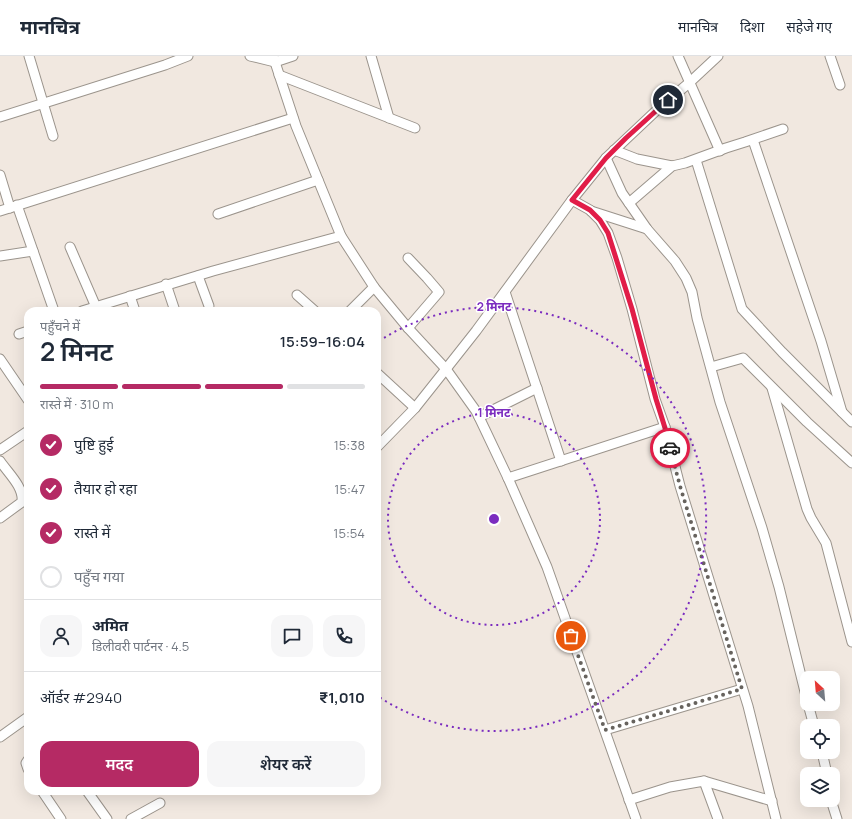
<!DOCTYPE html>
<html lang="hi">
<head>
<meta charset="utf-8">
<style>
	body { margin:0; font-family:Manrope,"Noto Sans Devanagari",sans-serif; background:#f6f6f7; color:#1f2937; height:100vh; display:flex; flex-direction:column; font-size:15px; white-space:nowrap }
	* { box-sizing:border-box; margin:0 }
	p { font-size:13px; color:#747a83 }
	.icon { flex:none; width:22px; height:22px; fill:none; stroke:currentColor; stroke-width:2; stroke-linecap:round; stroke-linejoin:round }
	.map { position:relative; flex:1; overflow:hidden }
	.details { position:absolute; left:24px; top:251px; width:357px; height:488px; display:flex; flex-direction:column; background:#fff; border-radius:12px; box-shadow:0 4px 16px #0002 }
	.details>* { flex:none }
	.needle { width:26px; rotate:334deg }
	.fabs { position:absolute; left:800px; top:615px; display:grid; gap:8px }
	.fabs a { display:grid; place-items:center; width:40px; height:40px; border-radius:8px; background:#fff; box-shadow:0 4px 16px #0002; font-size:20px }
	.pin { position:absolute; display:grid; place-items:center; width:34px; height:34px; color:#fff; margin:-17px; border:2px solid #fff; border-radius:50%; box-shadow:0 1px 4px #0007 }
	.courier { position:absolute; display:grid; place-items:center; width:40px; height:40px; margin:-20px; border:3px solid #e11d48; border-radius:50%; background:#fff; color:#222; box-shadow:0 1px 5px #0007 }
	.head em { font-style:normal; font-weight:600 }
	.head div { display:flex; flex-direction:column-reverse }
	.head { display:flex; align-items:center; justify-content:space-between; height:68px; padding:0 16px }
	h1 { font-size:26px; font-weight:600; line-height:30px }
	.bar { display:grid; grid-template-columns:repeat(4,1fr); gap:6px 4px; align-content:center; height:48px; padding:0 16px }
	.bar i { height:5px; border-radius:3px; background:#e0e1e3 }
	.bar .selected { background:#b52a64 }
	.bar p { grid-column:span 4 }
	.line { display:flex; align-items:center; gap:10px; padding:0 16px; border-top:1px solid #e0e1e3 }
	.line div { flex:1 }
	.round { display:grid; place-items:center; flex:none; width:42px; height:42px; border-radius:12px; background:#f6f6f7 }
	ol { padding:0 16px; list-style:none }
	li { display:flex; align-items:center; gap:12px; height:44px }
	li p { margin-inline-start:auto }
	li .icon { padding:4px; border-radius:50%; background:#b52a64; color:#fff; stroke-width:4 }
	li:last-child { color:#747a83 }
	li i { width:22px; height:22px; border:2px solid #e0e1e3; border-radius:50% }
	.cta { display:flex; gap:8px; margin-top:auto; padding:8px 16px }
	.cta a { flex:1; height:46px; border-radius:12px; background:#b52a64; color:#fff; font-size:16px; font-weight:600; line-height:46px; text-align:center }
	.cta a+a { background:#f6f6f7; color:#1f2937 }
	header { display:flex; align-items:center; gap:24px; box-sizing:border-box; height:56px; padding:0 20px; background:#fff; border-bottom:1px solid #e0e1e3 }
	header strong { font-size:19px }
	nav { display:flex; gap:22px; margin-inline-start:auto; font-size:14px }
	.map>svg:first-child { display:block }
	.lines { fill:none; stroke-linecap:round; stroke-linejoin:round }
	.minor-casing { stroke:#9b948c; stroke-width:11 }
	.minor { stroke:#fff; stroke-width:9 }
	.done { stroke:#67635e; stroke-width:4; stroke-dasharray:0 7.2 }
	.route { stroke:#e11d48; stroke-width:5 }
	.ring { fill:none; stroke:#7b2cbf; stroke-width:2; stroke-dasharray:2 4 }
	.centre { fill:#7b2cbf; stroke:#fff; stroke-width:2 }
	.ring-label { font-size:12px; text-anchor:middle; font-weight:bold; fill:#7b2cbf; stroke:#fff; stroke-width:3; stroke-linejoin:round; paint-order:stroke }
</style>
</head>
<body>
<header>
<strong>मानचित्र</strong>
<nav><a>मानचित्र</a><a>दिशा</a><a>सहेजे गए</a></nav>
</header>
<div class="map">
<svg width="852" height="763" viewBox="0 0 852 763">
	<rect width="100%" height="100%" fill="#f1e8e0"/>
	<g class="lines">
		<defs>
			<g id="minor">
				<path d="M29,0L53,80"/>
				<path d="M250,0L275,6L293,0"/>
				<path d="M273,0L296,70L341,180L374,231L408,272L446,313L476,355L479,361L508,422L547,511L636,763"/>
				<path d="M371,0L389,62"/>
				<path d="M678,0L720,95"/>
				<path d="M830,0L840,29"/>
				<path d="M279,19L415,72"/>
				<path d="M0,61L165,9L188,0"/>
				<path d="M753,84L821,285L842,356"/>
				<path d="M614,94L637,103L672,110"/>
				<path d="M606,102L622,137L647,173L675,205L686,222L692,236L697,262L720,346L762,472L779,531L807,644"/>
				<path d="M696,104L742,253L782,296L852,366"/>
				<path d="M0,119L10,152"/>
				<path d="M572,144L590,154L600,164L608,177L617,202L632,253L655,343L665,371L680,430L748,650L776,763"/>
				<path d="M629,147L672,110L685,107L726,92L745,86L783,73"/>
				<path d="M17,149L54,255"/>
				<path d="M0,155L293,62"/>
				<path d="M591,155L647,173"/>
				<path d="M218,158L318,124"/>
				<path d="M70,191L96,251"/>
				<path d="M0,200L33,195"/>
				<path d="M198,220L209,250"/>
				<path d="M166,228L175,255"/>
				<path d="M505,236L561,405"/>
				<path d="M297,239L315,255"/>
				<path d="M130,240L135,255"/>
				<path d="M82,255L213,215L341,180"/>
				<path d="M350,255L374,231"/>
				<path d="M408,272L439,236L427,222L408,202"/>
				<path d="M19,278L28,275"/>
				<path d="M0,303L28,344"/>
				<path d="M711,311L743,302L807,366L852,407"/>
				<path d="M377,317L415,352"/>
				<path d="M772,332L807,453L811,462L826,487L852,586"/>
				<path d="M479,361L537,332"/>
				<path d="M377,391L415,352L446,313L476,275L572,144L606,102L658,53L689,27L718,0"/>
				<path d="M0,394L28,375"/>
				<path d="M0,405C8,417 24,431 22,446L0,462"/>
				<path d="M508,422L665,371"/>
				<path d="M808,648L814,670"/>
				<path d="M605,674L742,633"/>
				<path d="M0,681L28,661"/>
				<path d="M822,696L827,718"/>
				<path d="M28,704L26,707L28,713"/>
				<path d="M704,725L772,745"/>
				<path d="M42,735L61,763"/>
				<path d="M87,735L107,763"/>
				<path d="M629,744L670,731L704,725L718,763"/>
				<path d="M831,744L837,763"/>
				<path d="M131,763L160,747"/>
			</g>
		</defs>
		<use href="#minor" class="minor-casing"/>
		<use href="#minor" class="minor"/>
	</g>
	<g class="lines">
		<path class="done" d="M571,580L605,674L742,633L680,430L670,392"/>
		<path class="route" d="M668,44L626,82L606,102L572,144L590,154L600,164L608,177L632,253L656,343L665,372L670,392"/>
	</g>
	<g class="ring">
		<circle cx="494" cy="463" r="106"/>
		<path d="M379 285A212 212 0 1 1 379 641"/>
	</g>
	<circle cx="494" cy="463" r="6" class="centre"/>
	<g class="ring-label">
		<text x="494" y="255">2 मिनट</text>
		<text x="494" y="361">1 मिनट</text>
	</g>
</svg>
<div class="fabs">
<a><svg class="needle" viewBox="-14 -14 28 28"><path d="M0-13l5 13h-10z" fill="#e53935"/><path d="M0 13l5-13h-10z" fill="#747a83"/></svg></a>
<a><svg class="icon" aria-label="locate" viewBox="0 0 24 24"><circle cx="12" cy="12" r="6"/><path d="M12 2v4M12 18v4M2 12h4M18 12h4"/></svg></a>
<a><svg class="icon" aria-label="layers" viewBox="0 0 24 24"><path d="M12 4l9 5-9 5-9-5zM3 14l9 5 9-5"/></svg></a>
</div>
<div class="pin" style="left:571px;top:580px;background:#ea580c"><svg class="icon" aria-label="bag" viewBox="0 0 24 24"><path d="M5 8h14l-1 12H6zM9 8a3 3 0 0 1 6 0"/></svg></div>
<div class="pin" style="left:668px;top:44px;background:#1f2937"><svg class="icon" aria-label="home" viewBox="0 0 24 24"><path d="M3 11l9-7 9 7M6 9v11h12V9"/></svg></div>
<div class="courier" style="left:670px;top:392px"><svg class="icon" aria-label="car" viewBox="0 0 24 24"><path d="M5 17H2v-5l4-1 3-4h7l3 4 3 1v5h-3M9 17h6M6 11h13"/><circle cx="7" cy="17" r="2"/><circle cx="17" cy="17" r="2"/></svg></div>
<section class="details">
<div class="head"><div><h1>2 मिनट</h1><p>पहुँचने में</p></div><em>15:59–16:04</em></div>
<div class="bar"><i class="selected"></i><i class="selected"></i><i class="selected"></i><i></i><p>रास्ते में · 310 m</p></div>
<ol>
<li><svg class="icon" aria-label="check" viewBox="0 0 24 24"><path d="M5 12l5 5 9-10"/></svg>पुष्टि हुई<p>15:38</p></li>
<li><svg class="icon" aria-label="check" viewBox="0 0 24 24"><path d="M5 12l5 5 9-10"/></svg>तैयार हो रहा<p>15:47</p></li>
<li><svg class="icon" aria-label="check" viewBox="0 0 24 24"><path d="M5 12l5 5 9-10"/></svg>रास्ते में<p>15:54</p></li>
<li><i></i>पहुँच गया</li>
</ol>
<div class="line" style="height:72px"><a class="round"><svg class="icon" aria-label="person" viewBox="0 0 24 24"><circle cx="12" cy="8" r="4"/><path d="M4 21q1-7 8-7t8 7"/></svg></a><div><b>अमित</b><p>डिलीवरी पार्टनर · 4.5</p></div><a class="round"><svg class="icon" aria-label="chat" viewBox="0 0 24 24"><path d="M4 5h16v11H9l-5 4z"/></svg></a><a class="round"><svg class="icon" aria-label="phone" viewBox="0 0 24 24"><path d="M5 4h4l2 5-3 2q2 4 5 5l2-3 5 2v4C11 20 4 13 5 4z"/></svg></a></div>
<div class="line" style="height:52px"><div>ऑर्डर #2940</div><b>₹1,010</b></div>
<div class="cta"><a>मदद</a><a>शेयर करें</a></div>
</section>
</div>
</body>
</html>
